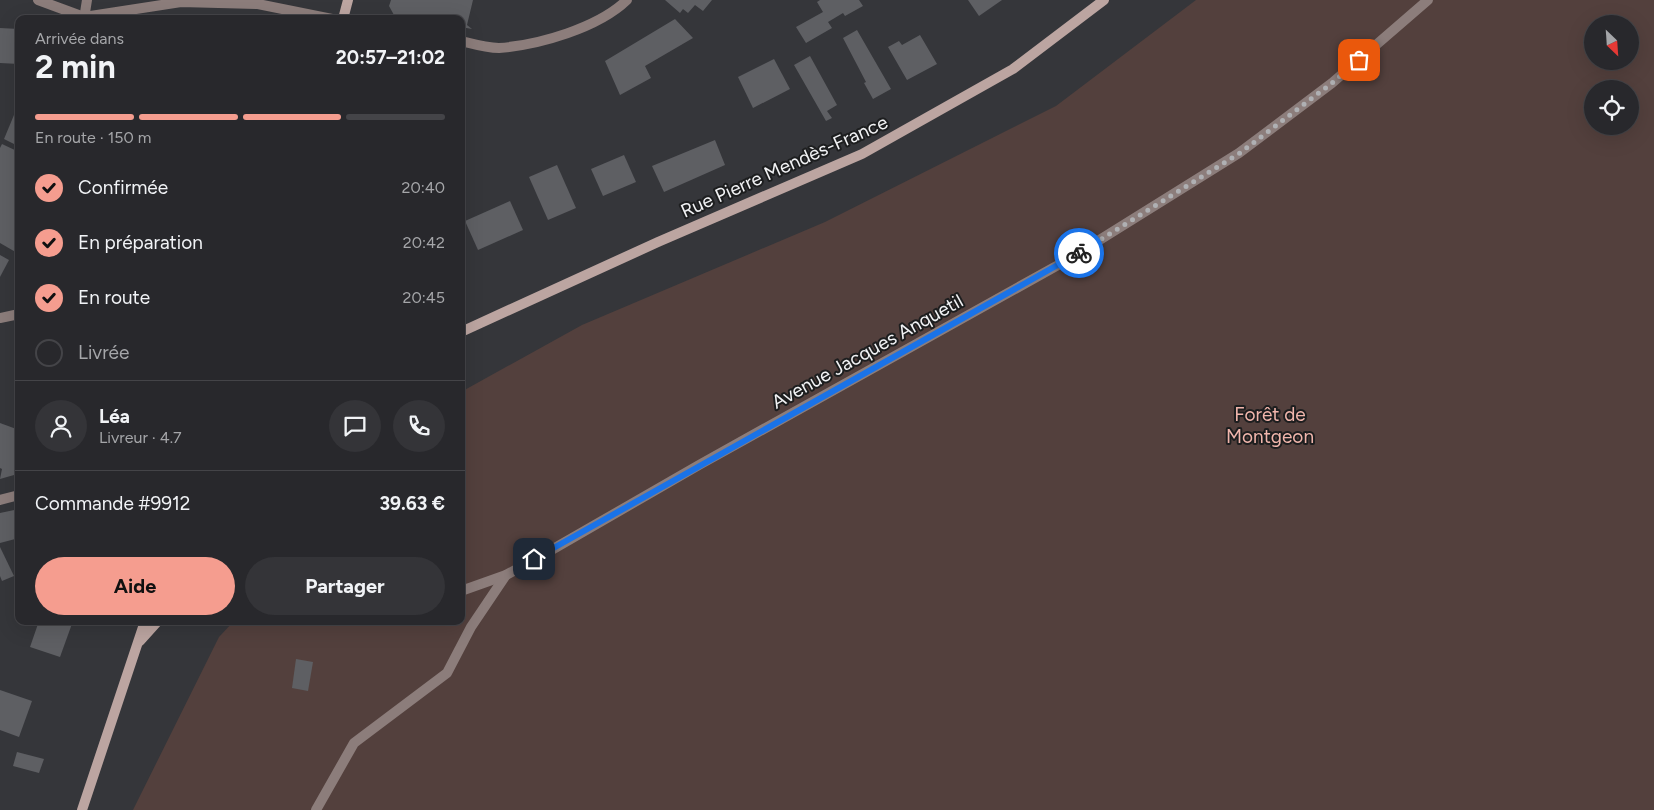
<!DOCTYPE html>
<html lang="fr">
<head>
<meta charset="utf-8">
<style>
	body { margin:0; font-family:Figtree,sans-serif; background:#343438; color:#f1f3f6; height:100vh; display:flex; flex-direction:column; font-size:19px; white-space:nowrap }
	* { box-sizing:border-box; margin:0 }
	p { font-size:16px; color:#a5a6a9 }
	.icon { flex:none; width:28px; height:28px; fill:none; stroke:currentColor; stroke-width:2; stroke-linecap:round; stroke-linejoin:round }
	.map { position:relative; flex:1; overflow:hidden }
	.drawer { position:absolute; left:15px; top:15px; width:450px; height:610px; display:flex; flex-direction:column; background:#28282c; border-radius:10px; box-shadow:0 5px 20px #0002,0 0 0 1px #444448 }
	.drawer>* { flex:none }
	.needle { width:32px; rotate:155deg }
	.fabs { position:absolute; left:1584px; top:15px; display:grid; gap:10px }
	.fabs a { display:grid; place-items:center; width:55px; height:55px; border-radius:50%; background:#28282c; box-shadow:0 5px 20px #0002,0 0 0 1px #444448; font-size:25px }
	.pin { position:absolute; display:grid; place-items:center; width:42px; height:42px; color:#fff; margin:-21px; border-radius:10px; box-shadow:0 2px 8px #0006 }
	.courier { position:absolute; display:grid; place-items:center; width:50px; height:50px; margin:-25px; border:4px solid #1a73e8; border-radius:50%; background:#fff; color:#222; box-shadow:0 1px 6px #0007 }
	.overview em { font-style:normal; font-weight:700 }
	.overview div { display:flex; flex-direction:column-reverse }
	.overview { display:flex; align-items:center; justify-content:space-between; height:85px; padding:0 20px }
	h1 { font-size:32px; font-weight:700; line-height:38px }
	.bar { display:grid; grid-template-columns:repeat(4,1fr); gap:8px 5px; align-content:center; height:60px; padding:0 20px }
	.bar i { height:6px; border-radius:4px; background:#444448 }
	.bar .current { background:#f59d8f }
	.bar p { grid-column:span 4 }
	.line { display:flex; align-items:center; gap:12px; padding:0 20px; border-top:1px solid #444448 }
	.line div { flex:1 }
	.round { display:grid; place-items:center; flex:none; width:52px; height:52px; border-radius:26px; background:#343438 }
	ol { padding:0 20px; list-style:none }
	li { display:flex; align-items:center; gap:15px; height:55px }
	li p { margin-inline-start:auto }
	li .icon { padding:5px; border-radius:50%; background:#f59d8f; color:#111; stroke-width:4 }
	li:last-child { color:#a5a6a9 }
	li i { width:28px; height:28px; border:2px solid #444448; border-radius:50% }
	.cta { display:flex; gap:10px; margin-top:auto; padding:10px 20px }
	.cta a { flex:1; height:58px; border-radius:30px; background:#f59d8f; color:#111; font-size:20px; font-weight:700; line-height:58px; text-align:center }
	.cta a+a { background:#343438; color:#f1f3f6 }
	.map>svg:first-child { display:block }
	.green { fill:#53403d; fill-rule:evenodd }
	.building { fill:#5e5f63 }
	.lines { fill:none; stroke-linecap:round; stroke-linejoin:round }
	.lane { stroke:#8c7d7b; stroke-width:10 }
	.street { stroke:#8c7d7b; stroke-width:10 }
	.secondary { stroke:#bca5a1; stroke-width:10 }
	.done { stroke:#afb0b3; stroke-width:5; stroke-dasharray:0 9 }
	.route { stroke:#1a73e8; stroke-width:6 }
	.labels { text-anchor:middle; stroke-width:4; stroke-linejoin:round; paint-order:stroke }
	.street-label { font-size:19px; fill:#f1f2f4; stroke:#1d1e1f }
	.park-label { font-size:19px; fill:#f1b6ac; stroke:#1d1e1f }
</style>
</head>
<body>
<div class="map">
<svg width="1654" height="810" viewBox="0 0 1654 810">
	<rect width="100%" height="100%" fill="#35363a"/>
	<path class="green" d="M1196,0H1654V810H133L219,637L234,621H461V392L582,325L825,222L1056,106ZM1592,24H1630V61H1592ZM1592,89H1630V126H1592Z"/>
	<g class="building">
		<path d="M391,0H473L467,25L472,29L461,27V19H415L394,15L389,6Z"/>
		<path d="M665,0H712L703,11L695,5L688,13L683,9L680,13Z"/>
		<path d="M820,0H859L863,6L845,16L843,13L828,22L832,28L806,43L796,27L823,12L817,2Z"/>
		<path d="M968,0H1002L979,16Z"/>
		<path d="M675,19L693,38L645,66L651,78L620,95L605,61Z"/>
		<path d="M0,28L19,29V64L0,63Z"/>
		<path d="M857,30L891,89L873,99L864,83L866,82L843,38Z"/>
		<path d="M920,35L937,64L907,80L888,47L899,41L902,45Z"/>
		<path d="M810,56L837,105L827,111L832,118L826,121L794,65Z"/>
		<path d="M774,59L790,89L753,108L738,77Z"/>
		<path d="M19,103V144L18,146L4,139Z"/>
		<path d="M715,140L725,165L664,192L652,166Z"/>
		<path d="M2,144L19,152V254L0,243V148Z"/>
		<path d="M624,155L636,182L603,196L591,169Z"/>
		<path d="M557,165L576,208L548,220L529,177Z"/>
		<path d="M510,201L523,230L478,250L465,221Z"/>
		<path d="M0,255L9,260L0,277Z"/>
		<path d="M0,423L19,430V462L14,475L0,479L2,469L0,468Z"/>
		<path d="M19,509V538L0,543V513Z"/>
		<path d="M0,547L14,576L2,581L0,576Z"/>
		<path d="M39,621H73L60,657L30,647Z"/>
		<path d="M296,659L313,662L308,691L292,688Z"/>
		<path d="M0,690L32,701L19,737L0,730Z"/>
		<path d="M17,752L44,759L39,773L13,766Z"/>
	</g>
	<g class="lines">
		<g class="lane">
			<path d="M461,591L506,575L548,552L699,465L1069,259L1239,153L1332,83L1428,0"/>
			<path d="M316,810L354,743L447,673L471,627L506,575"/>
		</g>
		<g class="street">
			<path d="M38,0L84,17L181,2L258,4L332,19"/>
			<path d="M84,19L87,0"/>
			<path d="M461,41C473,44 487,48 499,48C539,45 598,28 627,0"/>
			<path d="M0,318L19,314"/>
			<path d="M0,500L19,495"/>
		</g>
		<g class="secondary">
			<path d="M343,19L348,0"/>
			<path d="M461,332L658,242L862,154L1013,69L1104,0"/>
			<path d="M140,641L158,621"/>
			<path d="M82,810L145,621"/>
		</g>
	</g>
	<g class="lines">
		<path class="done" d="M1079,253L1240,153L1332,83L1359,60"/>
		<path class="route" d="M534,559L1079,253"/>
	</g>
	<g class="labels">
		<g class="street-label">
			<text transform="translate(784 166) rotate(-24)" y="7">Rue Pierre Mendès-France</text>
			<text transform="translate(867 351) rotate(-29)" y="7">Avenue Jacques Anquetil</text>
		</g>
		<g class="park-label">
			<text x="1270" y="421">Forêt de<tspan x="1270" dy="22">Montgeon</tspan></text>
		</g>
	</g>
</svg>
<div class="fabs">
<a><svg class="needle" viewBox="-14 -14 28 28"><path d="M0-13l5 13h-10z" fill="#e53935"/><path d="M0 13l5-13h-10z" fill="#a5a6a9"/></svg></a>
<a><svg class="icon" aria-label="locate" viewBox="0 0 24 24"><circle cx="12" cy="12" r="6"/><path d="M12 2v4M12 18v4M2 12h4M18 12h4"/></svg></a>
</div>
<div class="pin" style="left:1359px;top:60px;background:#ea580c"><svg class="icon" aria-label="bag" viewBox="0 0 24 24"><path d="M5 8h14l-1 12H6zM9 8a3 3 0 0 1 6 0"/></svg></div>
<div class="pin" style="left:534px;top:559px;background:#1f2937"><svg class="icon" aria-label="home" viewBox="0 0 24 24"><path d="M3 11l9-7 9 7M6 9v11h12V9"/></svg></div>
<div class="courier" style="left:1079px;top:253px"><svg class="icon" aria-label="bike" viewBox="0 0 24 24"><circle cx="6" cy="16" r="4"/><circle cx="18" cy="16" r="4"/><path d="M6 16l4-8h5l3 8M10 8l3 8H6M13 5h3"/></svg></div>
<section class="drawer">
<div class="overview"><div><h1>2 min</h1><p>Arrivée dans</p></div><em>20:57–21:02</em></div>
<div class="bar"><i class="current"></i><i class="current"></i><i class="current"></i><i></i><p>En route · 150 m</p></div>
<ol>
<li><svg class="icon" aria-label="check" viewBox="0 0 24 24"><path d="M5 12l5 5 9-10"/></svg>Confirmée<p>20:40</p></li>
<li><svg class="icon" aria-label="check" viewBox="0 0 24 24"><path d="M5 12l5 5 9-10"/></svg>En préparation<p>20:42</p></li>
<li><svg class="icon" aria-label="check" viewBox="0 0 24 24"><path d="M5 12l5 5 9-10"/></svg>En route<p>20:45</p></li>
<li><i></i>Livrée</li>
</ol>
<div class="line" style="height:90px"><a class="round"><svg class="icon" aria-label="person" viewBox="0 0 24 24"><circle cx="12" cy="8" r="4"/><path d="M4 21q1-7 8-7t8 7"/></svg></a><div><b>Léa</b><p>Livreur · 4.7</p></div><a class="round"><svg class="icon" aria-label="chat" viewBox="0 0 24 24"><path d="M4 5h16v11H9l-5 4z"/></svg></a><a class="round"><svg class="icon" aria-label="phone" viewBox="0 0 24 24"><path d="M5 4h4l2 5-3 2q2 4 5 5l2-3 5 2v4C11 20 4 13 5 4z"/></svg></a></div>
<div class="line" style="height:65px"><div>Commande #9912</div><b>39.63 €</b></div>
<div class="cta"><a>Aide</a><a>Partager</a></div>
</section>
</div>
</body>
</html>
